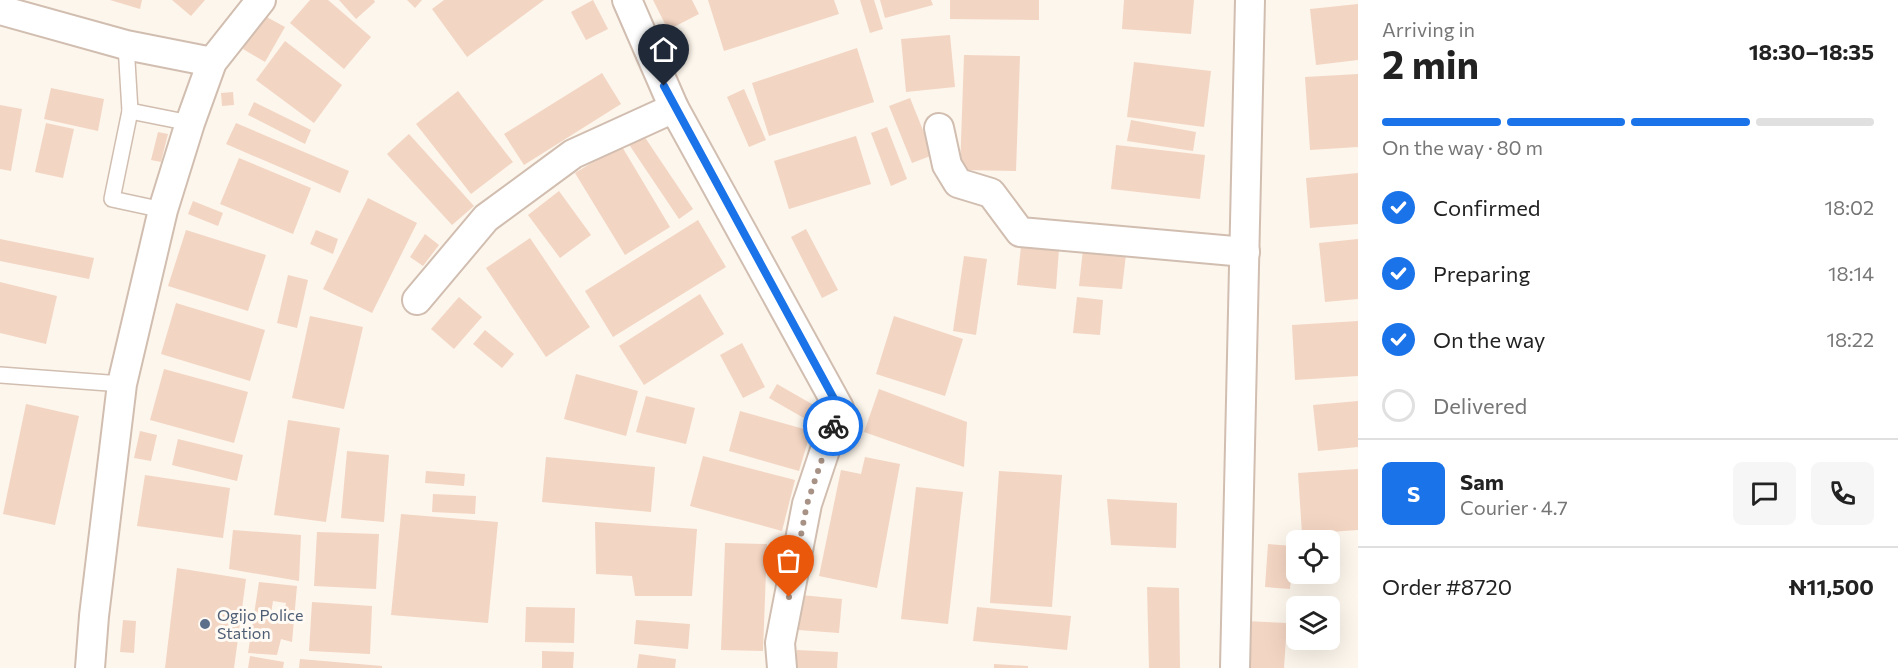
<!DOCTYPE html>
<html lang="en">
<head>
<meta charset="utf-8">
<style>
	body { margin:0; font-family:Commissioner,sans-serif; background:#f6f6f6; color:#222; height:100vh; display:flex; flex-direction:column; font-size:22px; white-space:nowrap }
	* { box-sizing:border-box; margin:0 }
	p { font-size:20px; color:#767676 }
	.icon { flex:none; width:33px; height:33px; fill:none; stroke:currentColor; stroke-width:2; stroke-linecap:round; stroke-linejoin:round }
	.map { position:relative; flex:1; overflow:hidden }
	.sheet { display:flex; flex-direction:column; background:#fff; width:540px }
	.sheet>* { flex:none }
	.tools { position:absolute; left:1286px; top:530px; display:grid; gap:12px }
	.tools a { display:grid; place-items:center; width:54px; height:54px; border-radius:9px; background:#fff; box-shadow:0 6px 24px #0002; font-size:30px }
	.pin { position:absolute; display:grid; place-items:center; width:51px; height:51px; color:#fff; margin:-62px -26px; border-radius:50% 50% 50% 0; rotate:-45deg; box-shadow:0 0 6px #0007 }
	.pin .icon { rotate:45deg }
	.courier { position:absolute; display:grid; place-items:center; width:60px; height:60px; margin:-30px; border:4px solid #1a73e8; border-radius:50%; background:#fff; color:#222; box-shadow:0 2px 8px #0007 }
	.summary em { font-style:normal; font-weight:700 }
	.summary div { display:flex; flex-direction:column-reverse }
	.summary { display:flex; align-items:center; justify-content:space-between; height:102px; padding:0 24px }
	h1 { font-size:39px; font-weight:700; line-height:45px }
	.bar { display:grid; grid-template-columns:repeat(4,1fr); gap:9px 6px; align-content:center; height:72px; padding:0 24px }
	.bar i { height:8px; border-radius:4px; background:#e0e0e0 }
	.bar .active { background:#1a73e8 }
	.bar p { grid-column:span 4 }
	.line { display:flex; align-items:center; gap:15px; padding:0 24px; border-top:2px solid #e0e0e0 }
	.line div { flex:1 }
	.round { display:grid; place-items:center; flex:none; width:63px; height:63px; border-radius:9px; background:#f6f6f6 }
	ol { padding:0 24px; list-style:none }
	li { display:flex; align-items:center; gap:18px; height:66px }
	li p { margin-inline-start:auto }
	li .icon { padding:6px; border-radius:50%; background:#1a73e8; color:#fff; stroke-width:4 }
	li:last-child { color:#767676 }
	li i { width:33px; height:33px; border:3px solid #e0e0e0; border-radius:50% }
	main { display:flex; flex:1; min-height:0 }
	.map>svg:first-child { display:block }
	.building { fill:#f3d5c3; fill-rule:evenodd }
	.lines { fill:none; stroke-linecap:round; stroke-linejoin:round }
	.service-casing { stroke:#d1beb0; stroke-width:18 }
	.minor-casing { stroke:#d1beb0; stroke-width:32 }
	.service { stroke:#fff; stroke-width:15 }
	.minor { stroke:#fff; stroke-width:28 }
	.done { stroke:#a89285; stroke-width:6; stroke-dasharray:0 10.8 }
	.route { stroke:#1a73e8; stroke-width:8 }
	.service-dot { fill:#5c6f8a; stroke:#fffaf3; stroke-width:2 }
	.labels { text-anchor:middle; stroke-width:6; stroke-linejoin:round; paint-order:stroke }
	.service-label { font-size:16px; fill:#4e5e75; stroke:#fffaf3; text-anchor:start }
</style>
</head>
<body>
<main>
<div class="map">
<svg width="1358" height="668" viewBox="0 0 1358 668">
	<rect width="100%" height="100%" fill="#fdf6ec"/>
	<g class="building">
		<path d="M110,0H142L140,9Z"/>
		<path d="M172,0H205L191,16Z"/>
		<path d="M310,0H328L371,37L344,69L290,23Z"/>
		<path d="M339,0H374L375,2L356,19Z"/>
		<path d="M407,0H422L415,8Z"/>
		<path d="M444,0H544L467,57L432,9Z"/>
		<path d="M593,0L608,29L586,40L571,12Z"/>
		<path d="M653,0H692L699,14L668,30Z"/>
		<path d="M708,0H834L839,14L724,51Z"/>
		<path d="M860,0H874L883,29L870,33Z"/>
		<path d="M880,0H931L933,5L885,18Z"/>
		<path d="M950,0H1039V20L950,19Z"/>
		<path d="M1124,0H1194L1191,34L1122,29Z"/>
		<path d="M1358,4V60L1316,65L1310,9Z"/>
		<path d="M263,15L285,27L265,62L243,49Z"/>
		<path d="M950,35L955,87L906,92L901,39Z"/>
		<path d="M285,41L342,85L314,123L256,80Z"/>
		<path d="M857,48L874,102L769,136L752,83Z"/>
		<path d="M964,55L1020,56L1016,171L960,170Z"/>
		<path d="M1134,62L1211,71L1204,127L1127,117Z"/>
		<path d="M602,73L621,104L524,165L504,134Z"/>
		<path d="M1358,74V147L1310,150L1305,77Z"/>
		<path d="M51,88L104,99L98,131L44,119Z"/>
		<path d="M744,89L766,140L749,147L727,97Z"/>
		<path d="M458,91L513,162L471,194L416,124Z"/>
		<path d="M233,92L234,105L222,106L221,93Z"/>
		<path d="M910,98L933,155L912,163L889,106Z"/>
		<path d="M254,102L311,130L305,144L248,115Z"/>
		<path d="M0,105L22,109L11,171L0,169Z"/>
		<path d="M1131,120L1196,132L1193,151L1127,141Z"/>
		<path d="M46,123L74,129L63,178L35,172Z"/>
		<path d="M236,123L349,171L340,193L226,144Z"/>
		<path d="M887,127L907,179L891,186L871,133Z"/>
		<path d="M158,132L168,134L161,162L151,160Z"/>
		<path d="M642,133L693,209L679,219L628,143Z"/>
		<path d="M409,134L474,206L452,225L387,154Z"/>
		<path d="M856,136L871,184L789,209L774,161Z"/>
		<path d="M621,145L670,227L625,255L575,173Z"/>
		<path d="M1116,145L1205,155L1200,199L1111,189Z"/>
		<path d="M239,158L311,188L293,234L220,204Z"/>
		<path d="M1358,173V224L1310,228L1306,178Z"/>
		<path d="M559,191L591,235L560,258L528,215Z"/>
		<path d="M368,198L417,223L372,313L323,289Z"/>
		<path d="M193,201L223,213L218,226L188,214Z"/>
		<path d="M698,220L726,267L613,337L585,291Z"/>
		<path d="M806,229L838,290L822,298L791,237Z"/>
		<path d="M186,230L266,255L248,311L168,286Z"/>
		<path d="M316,230L338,239L333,254L310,244Z"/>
		<path d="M425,234L439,245L423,266L410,257Z"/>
		<path d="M530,238L590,327L546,357L486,268Z"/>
		<path d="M0,239L94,258L89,279L0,261Z"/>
		<path d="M1358,239V299L1325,302L1319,243Z"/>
		<path d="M1021,246L1059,249L1056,289L1017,285Z"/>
		<path d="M1083,249L1126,254L1122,289L1079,286Z"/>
		<path d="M964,256L987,259L976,335L953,331Z"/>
		<path d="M288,275L308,280L297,328L277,323Z"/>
		<path d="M0,282L57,296L46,344L0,333Z"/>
		<path d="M700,294L724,334L644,385L619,346Z"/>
		<path d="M459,297L482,317L454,349L431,329Z"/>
		<path d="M1077,297L1103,300L1100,335L1073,333Z"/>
		<path d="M176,303L265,330L250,381L161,354Z"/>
		<path d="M310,316L363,327L344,409L292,398Z"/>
		<path d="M894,316L963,339L945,396L876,374Z"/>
		<path d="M1358,321V376L1295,380L1292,325Z"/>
		<path d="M485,330L514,354L502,368L473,344Z"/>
		<path d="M742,343L765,387L743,398L720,355Z"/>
		<path d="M164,369L248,392L234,443L150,420Z"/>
		<path d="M576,374L638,391L626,436L564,419Z"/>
		<path d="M777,384L817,407L809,421L769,398Z"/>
		<path d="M879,389L967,422L964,467L864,432Z"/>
		<path d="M646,396L695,408L686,444L636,432Z"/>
		<path d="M1358,401V447L1318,451L1313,405Z"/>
		<path d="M26,404L79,416L55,525L3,514Z"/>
		<path d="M740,411L811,431L799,471L729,451Z"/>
		<path d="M288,420L340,428L326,522L274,515Z"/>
		<path d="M140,431L157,435L151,461L134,458Z"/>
		<path d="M178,439L243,455L237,481L172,465Z"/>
		<path d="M347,451L389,455L384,522L341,518Z"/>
		<path d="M703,456L795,480L782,531L690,506Z"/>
		<path d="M546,457L655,467L651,512L542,502Z"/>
		<path d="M865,457L900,464L877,588L819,576L841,470L861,474Z"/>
		<path d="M1358,469V530L1302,534L1298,473Z"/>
		<path d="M426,471L465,474L464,486L425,483Z"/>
		<path d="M999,471L1062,475L1052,607L990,603Z"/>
		<path d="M145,475L230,488L223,538L137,526Z"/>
		<path d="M916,487L963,492L948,624L901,619Z"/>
		<path d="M433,494L476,496L475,514L432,512Z"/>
		<path d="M1107,499L1177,503L1176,548L1111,545Z"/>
		<path d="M401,514L498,522L488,623L391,615Z"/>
		<path d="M595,522L697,529L692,596H635L632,576L596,574Z"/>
		<path d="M233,530L301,535L299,581L229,569Z"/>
		<path d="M317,532L379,534L376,589L314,586Z"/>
		<path d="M725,543L767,544L763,651L721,650Z"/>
		<path d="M1268,544L1294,546L1290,589L1265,587Z"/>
		<path d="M177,568L246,579L234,668H165Z"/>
		<path d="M259,582L297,586L292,642L281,639L277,655L248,653ZM273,601L286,603L283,621L270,620Z"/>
		<path d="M1147,587L1179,588L1180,668H1149Z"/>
		<path d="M801,595L842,599L839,633L798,630Z"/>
		<path d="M312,602L372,606L370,654L309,651Z"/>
		<path d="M526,607L575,608L574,643L525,642Z"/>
		<path d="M977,607L1071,616L1067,650L973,641Z"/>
		<path d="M123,620L136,621L134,653L120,652Z"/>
		<path d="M636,620L690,624L688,649L634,644Z"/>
		<path d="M1246,621L1287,623L1284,668H1245Z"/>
		<path d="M797,650L838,652L837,668H796Z"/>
		<path d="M542,651L574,652L573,668H542Z"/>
		<path d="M639,654L676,659L675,668H637Z"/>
		<path d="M250,656L284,662L283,668H248Z"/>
		<path d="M300,659L382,666V668H299Z"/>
		<path d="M994,664L1028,666V668H994Z"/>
	</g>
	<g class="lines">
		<defs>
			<g id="service">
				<path d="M126,45L130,111L112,199L163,210"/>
				<path d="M130,111L190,123"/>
				<path d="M0,375L122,384"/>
			</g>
			<g id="minor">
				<path d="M627,0L674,108L839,408L807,504L780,643L782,668"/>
				<path d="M0,10L126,45L212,62"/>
				<path d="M939,128L947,165L958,183L991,193L1020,232L1245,252"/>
				<path d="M417,300L486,218L573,154L674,108"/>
				<path d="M90,668L94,616L122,384L163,210L190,123L212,62L261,0"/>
				<path d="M1235,668L1250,0"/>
			</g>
		</defs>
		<use href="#service" class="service-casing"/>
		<use href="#minor" class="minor-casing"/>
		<use href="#service" class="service"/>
		<use href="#minor" class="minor"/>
	</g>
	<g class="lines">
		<path class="done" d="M789,597L807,504L833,426"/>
		<path class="route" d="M664,86L839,408L833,426"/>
	</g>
	<circle class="service-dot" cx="205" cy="624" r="6"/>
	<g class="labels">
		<g class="service-label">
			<text x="217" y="621">Ogijo Police<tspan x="217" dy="18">Station</tspan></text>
		</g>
	</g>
</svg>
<div class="tools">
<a><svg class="icon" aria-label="locate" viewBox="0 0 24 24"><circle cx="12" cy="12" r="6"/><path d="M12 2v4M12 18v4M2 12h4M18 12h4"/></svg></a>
<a><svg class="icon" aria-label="layers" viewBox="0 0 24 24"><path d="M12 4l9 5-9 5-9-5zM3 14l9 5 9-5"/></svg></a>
</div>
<div class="pin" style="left:789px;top:597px;background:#ea580c"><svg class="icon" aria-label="bag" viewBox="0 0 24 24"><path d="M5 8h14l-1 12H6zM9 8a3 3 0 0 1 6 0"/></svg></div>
<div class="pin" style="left:664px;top:86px;background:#1f2937"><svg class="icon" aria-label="home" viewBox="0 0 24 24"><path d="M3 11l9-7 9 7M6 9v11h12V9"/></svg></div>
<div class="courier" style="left:833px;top:426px"><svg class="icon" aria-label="bike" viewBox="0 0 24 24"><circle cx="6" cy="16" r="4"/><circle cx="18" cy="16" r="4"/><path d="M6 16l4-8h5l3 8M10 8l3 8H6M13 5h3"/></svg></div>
</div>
<section class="sheet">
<div class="summary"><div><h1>2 min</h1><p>Arriving in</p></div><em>18:30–18:35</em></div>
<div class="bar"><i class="active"></i><i class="active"></i><i class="active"></i><i></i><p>On the way · 80 m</p></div>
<ol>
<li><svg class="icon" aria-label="check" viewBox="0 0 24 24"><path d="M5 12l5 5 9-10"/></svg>Confirmed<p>18:02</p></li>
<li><svg class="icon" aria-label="check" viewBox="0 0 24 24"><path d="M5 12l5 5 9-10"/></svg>Preparing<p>18:14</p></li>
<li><svg class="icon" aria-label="check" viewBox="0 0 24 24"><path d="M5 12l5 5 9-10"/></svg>On the way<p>18:22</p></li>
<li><i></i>Delivered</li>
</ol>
<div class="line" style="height:108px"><b class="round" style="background:#1a73e8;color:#fff">S</b><div><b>Sam</b><p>Courier · 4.7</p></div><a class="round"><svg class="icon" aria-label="chat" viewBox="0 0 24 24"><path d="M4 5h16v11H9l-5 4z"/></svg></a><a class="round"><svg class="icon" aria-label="phone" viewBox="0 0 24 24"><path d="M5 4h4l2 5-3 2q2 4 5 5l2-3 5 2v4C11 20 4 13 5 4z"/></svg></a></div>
<div class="line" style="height:78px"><div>Order #8720</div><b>₦11,500</b></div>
</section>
</main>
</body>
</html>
